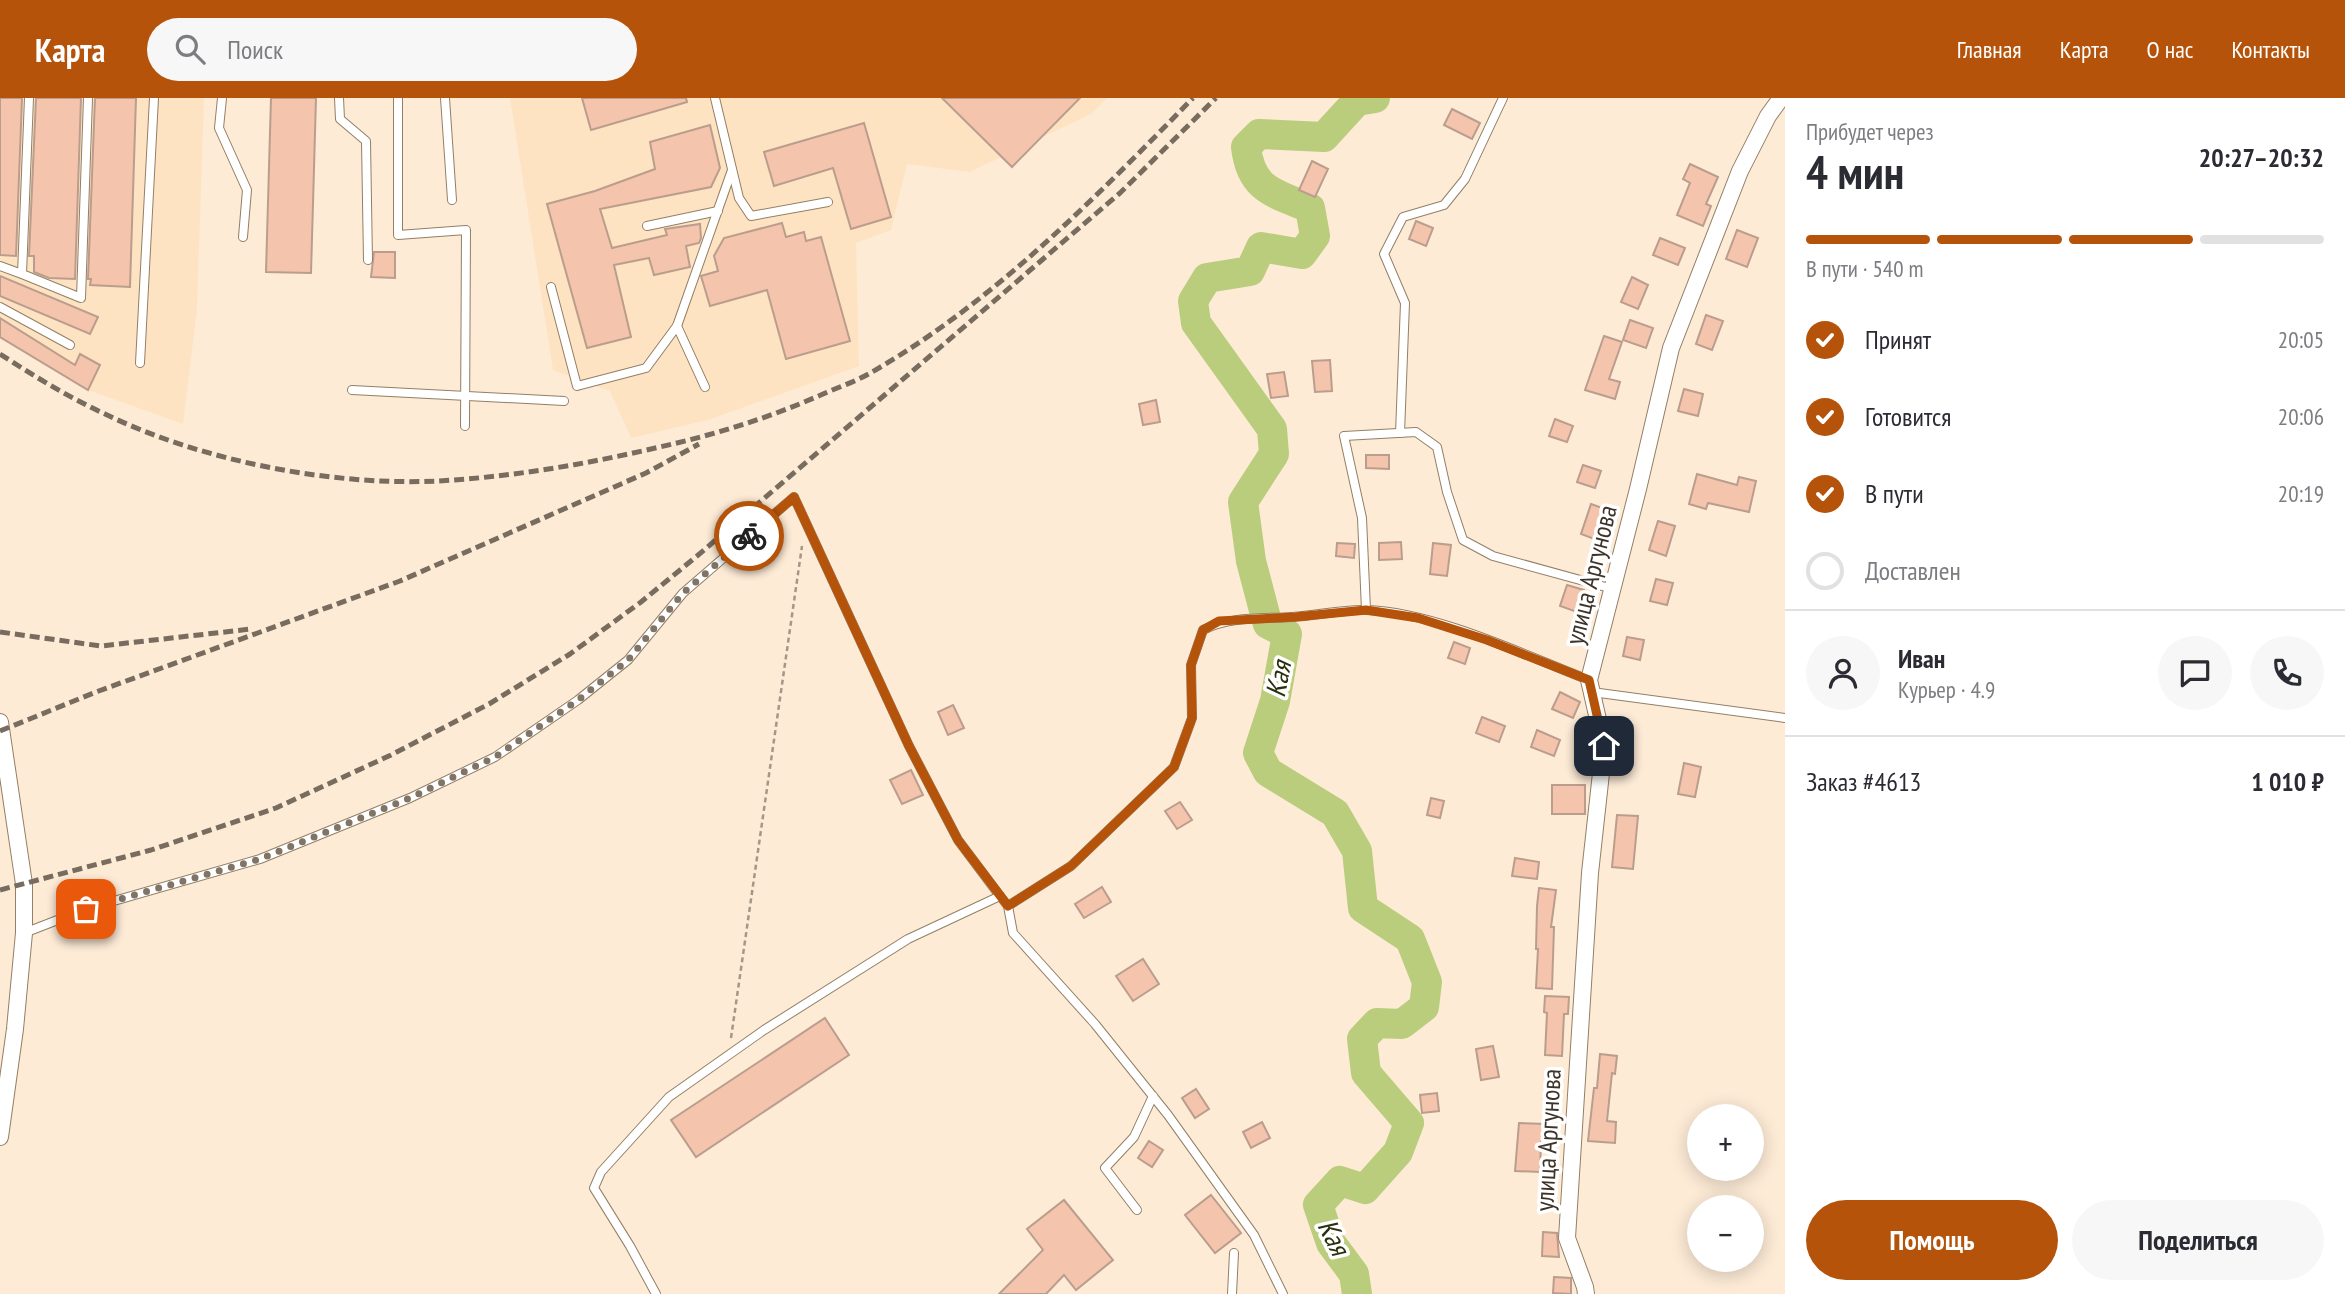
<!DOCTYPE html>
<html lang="ru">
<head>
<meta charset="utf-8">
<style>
	body { margin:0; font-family:"PT Sans Narrow",sans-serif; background:#f7f7f7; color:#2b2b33; height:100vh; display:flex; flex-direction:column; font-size:26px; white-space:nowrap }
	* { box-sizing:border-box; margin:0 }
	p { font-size:23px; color:#7c7c81 }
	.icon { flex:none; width:38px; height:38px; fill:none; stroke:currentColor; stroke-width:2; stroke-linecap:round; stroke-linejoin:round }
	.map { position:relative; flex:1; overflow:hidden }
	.sheet { display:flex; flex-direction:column; background:#fff; width:560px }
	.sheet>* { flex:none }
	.fabs { position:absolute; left:1687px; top:1006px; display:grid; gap:14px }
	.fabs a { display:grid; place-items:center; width:77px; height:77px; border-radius:50%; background:#fff; box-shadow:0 4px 18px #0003; font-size:35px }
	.pin { position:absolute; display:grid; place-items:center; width:60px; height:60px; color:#fff; margin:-30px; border-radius:14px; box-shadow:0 4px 10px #0006 }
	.courier { position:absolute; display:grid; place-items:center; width:70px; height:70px; margin:-35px; border:5px solid #b45309; border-radius:50%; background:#fff; color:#222; box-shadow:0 2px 9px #0007 }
	.head em { font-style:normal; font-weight:600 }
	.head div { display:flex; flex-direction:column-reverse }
	.head { display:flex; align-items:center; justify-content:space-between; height:119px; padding:0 21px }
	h1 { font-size:46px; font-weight:600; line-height:52px }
	.bar { display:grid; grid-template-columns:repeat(4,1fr); gap:10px 7px; align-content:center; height:84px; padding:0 21px }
	.bar i { height:9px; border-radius:5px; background:#e1e1e2 }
	.bar .on { background:#b45309 }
	.bar p { grid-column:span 4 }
	.line { display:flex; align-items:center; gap:18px; padding:0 21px; border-top:2px solid #e1e1e2 }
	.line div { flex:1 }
	.round { display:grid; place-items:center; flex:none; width:74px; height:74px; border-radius:37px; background:#f7f7f7 }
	ol { padding:0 21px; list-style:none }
	li { display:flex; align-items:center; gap:21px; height:77px }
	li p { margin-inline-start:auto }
	li .icon { padding:7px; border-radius:50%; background:#b45309; color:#fff; stroke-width:4 }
	li:last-child { color:#7c7c81 }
	li i { width:38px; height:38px; border:4px solid #e1e1e2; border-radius:50% }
	.primary-button { display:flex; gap:14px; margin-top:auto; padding:14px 21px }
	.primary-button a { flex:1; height:80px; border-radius:42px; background:#b45309; color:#fff; font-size:28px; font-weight:600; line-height:80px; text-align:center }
	.primary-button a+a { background:#f7f7f7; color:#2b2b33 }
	header { display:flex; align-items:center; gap:42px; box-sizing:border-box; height:98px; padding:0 35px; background:#b45309; color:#fff }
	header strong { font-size:33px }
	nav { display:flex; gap:38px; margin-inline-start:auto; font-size:24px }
	.search { width:490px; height:63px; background:#f7f7f7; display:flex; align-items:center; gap:18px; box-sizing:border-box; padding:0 24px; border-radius:38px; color:#7c7c81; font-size:26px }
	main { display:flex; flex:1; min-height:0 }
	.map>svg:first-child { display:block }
	.built { fill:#fee3c2 }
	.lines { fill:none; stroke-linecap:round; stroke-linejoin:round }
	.river { stroke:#b9cd7c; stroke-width:30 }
	.building { fill:#f4c5ac; stroke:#bb9d8d; stroke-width:2 }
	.service-casing { stroke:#927f66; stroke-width:10 }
	.minor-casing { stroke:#927f66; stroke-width:18 }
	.path { stroke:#a49786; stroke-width:2.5; stroke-dasharray:5 3.5; stroke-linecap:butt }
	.service { stroke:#fff; stroke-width:8 }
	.minor { stroke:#fff; stroke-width:16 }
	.rail { stroke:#776c5e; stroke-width:5; stroke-dasharray:10 5; stroke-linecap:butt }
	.done { stroke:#807466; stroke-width:7; stroke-dasharray:0 12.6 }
	.route { stroke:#b45309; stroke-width:9 }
	.labels { text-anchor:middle; stroke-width:7; stroke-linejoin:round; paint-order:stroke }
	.street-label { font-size:26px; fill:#3c3429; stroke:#fff }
	.water-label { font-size:28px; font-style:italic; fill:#29300d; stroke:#fff }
</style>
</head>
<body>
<header>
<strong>Карта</strong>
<div class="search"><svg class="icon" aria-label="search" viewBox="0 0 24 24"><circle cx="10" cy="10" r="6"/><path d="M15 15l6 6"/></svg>Поиск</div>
<nav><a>Главная</a><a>Карта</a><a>О нас</a><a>Контакты</a></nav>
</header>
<main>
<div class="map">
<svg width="1785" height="1196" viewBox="0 0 1785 1196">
	<rect width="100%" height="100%" fill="#fdebd6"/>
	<g class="built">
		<path d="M0,0H204L197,212L183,326L88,292L0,239Z"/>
		<path d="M510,0H1107L1091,16L970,74L907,66L891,132L856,145L859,268L708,322L631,340L610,293L553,272Z"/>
	</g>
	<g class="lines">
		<path class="river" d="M1357,1196L1354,1176L1331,1145L1318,1107L1340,1083L1365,1091L1398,1054L1409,1025L1366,975L1362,941L1377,925L1402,926L1424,909L1427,884L1410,841L1363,810L1357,753L1335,715L1268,674L1258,655L1275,603L1287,536L1268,526L1266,520L1251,463L1243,404L1274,356L1272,331L1196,225L1193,203L1207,180L1250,173L1261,149L1302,156L1315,138L1310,110C1274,95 1251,92 1246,49L1259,36L1324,39L1357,3L1375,0"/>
	</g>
	<g class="building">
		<path d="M0,0H22L16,158L0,157Z"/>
		<path d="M36,0H81L75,181L49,180L34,174V158H29Z"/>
		<path d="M95,0H136L130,189L90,187L91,181H88Z"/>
		<path d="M271,0H316L311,175L266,174Z"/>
		<path d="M582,0H686L687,4L591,32Z"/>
		<path d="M942,0H1080L1012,69Z"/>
		<path d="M1452,11L1480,25L1472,41L1444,27Z"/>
		<path d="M864,25L891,119L851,131L833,70L774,88L764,54Z"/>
		<path d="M710,27L720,70L711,89L600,111L612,150L667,137L665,131L700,126L701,140L699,145L686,148L690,169L654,177L649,160L614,167L631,239L587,250L547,106L595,93L655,71L650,44Z"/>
		<path d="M1312,63L1328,71L1315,99L1299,92Z"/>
		<path d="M1690,66L1718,79L1706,106L1711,108L1703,128L1677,117L1690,85L1683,81Z"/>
		<path d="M1416,123L1433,130L1426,148L1409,141Z"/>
		<path d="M782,125L786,139L804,134L806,143L821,139L850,243L786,261L767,192L710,208L701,178L718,173L714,158L724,140Z"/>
		<path d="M1737,132L1758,140L1747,169L1726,161Z"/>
		<path d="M1660,140L1685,150L1678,167L1653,157Z"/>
		<path d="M374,154H395V180L371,179Z"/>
		<path d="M0,178L98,219L90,236L0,198Z"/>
		<path d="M1632,179L1648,187L1638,211L1621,204Z"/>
		<path d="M1706,217L1723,223L1712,252L1696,246Z"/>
		<path d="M0,220L75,267L80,256L100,267L88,292L0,239Z"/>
		<path d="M1630,222L1653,230L1646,250L1623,242Z"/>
		<path d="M1604,238L1622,244L1609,281L1620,284L1615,301L1585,292Z"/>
		<path d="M1330,262L1332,293L1315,294L1312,263Z"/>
		<path d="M1284,274L1288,298L1271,300L1267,276Z"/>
		<path d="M1684,291L1703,296L1698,318L1678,313Z"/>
		<path d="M1156,302L1160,324L1143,327L1139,306Z"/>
		<path d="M1555,321L1573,328L1567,344L1549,338Z"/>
		<path d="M1366,357H1389V371L1366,370Z"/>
		<path d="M1583,367L1601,373L1595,390L1577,384Z"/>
		<path d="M1697,376L1737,387L1739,379L1756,383L1749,414L1708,405L1706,411L1689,406Z"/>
		<path d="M1591,406L1608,412L1597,442L1581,436Z"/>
		<path d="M1658,423L1675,428L1666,458L1649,452Z"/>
		<path d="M1401,444L1402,461L1379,462V445Z"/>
		<path d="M1337,445L1355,446L1354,460L1336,458Z"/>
		<path d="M1433,445L1451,447L1447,478L1430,476Z"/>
		<path d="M1656,481L1673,485L1667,507L1650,503Z"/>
		<path d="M1567,487L1584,492L1577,514L1560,508Z"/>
		<path d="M1627,539L1644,542L1640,562L1623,558Z"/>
		<path d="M1454,544L1470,550L1465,566L1448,560Z"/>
		<path d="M1560,594L1580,604L1573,620L1552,611Z"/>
		<path d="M953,607L964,630L948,637L938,614Z"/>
		<path d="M1482,619L1505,628L1499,644L1476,635Z"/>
		<path d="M1537,632L1560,642L1554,658L1531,649Z"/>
		<path d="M1684,665L1701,669L1695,699L1678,696Z"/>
		<path d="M911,672L923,697L902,706L890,682Z"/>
		<rect x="1552" y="687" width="33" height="29"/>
		<path d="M1431,700L1444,703L1440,720L1427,717Z"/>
		<path d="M1180,704L1192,722L1177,731L1165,713Z"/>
		<path d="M1617,717L1638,718L1633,771L1612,769Z"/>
		<path d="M1515,760L1539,764L1537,781L1512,778Z"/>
		<path d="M1102,789L1111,804L1084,820L1075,806Z"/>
		<path d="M1539,790L1556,792L1551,829H1554L1552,891L1536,890L1538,851H1536L1537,808Z"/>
		<path d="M1143,861L1159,886L1133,903L1116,878Z"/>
		<path d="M1545,898L1569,899L1568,916H1564L1562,958L1545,957L1547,915L1544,914Z"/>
		<path d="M825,920L849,957L696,1059L671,1022Z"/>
		<path d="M1493,948L1499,979L1481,982L1476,951Z"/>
		<path d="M1600,956L1617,958L1615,976L1612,975L1607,1023L1616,1024L1615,1045L1588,1043L1594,990H1597Z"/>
		<path d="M1196,991L1209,1011L1195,1020L1182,1000Z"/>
		<path d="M1437,995L1439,1013L1422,1015L1420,997Z"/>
		<path d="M1262,1024L1270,1040L1251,1050L1243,1034Z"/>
		<path d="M1519,1025L1546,1026L1545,1045L1541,1044L1540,1074L1515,1073Z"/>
		<path d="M1149,1043L1163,1052L1152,1069L1138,1060Z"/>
		<path d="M1211,1097L1241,1135L1215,1155L1185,1117Z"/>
		<path d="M1064,1102L1113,1162L1076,1192L1064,1177L1046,1196H999L1043,1152L1027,1131Z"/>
		<path d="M1543,1134L1557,1135L1559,1159L1542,1158Z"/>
		<path d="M1554,1179L1571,1180V1196L1553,1195Z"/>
	</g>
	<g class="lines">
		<defs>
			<g id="service">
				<path d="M29,0L22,176L81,200L88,0"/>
				<path d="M222,0L219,30L247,92L243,139"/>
				<path d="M339,0L340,21L366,43L368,162"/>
				<path d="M398,0V137L466,132L465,328"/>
				<path d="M445,0L452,102"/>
				<path d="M715,0L739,100L751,118L828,104"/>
				<path d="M647,128L718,113"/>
				<path d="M0,168L22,176"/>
				<path d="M551,189L577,288L646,270L677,228L732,72"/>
				<path d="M0,209L70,247"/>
				<path d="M677,228L705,289"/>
				<path d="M140,265L154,0"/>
				<path d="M352,292L564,303"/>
				<path d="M1400,335L1405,205L1384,156L1403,119L1444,107L1465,81L1503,0"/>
				<path d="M1366,512L1362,420L1344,338L1416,334L1437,349L1447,394L1463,442L1493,458L1613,491"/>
				<path d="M1592,594L1785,620"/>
				<path d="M1008,808L1013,835L1095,926L1168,1017L1254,1137L1283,1196"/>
				<path d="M24,835L86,811L260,761L410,700L495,659L578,602L628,562L683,495L794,399L909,648L958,742L1000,798"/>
				<path d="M1137,1112L1105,1070L1134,1039L1153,998"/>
				<path d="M656,1196L630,1148L594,1090L601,1074L669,999L764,932L908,841L1000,798L1008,808L1071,768L1174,669L1192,620L1191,567L1203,532C1230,518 1262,521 1292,519C1316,518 1342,511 1366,512C1435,514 1524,557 1589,582"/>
				<path d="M1232,1196L1234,1155"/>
			</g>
			<g id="minor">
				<path d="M0,624L24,786V835L15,931L0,1039"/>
				<path d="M1586,1196L1585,1189L1567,1140L1590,775L1604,648L1589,582L1638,391L1671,250L1740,73L1768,18L1781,0"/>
			</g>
		</defs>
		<use href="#service" class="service-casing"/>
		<use href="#minor" class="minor-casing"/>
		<path class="path" d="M731,940L802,448"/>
		<use href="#service" class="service"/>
		<use href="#minor" class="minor"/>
		<g class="rail">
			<path d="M0,256C34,278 68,299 105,316C202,363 330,388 438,383C510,379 581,367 651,351C710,338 767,321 823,296C839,289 857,283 872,274C995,203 1095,100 1193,0"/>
			<path d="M0,534L101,548L251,531"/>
			<path d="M0,633L96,594L400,483L646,375L699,346"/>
			<path d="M0,792L151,752L276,710L391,657L489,606L570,556L641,504L697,458L1120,95L1216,0"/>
		</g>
	</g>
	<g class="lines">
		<path class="done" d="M86,811L260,761L410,700L495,659L578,602L628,562L683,495L749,438"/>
		<path class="route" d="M749,438L794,399L909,648L958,742L1008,808L1071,768L1174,669L1192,620L1191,567L1203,532L1219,523L1295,519L1366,512L1418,520L1487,542L1589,582L1604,648"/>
	</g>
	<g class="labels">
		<g class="street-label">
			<text transform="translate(1591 477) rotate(-76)" y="9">улица Аргунова</text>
			<text transform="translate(1548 1042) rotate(-87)" y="9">улица Аргунова</text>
		</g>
		<g class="water-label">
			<text transform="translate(1278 581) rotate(-79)" y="10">Кая</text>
			<text transform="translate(1334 1139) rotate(63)" y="10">Кая</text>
		</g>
	</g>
</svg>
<div class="fabs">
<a>+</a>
<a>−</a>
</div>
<div class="pin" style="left:86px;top:811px;background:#ea580c"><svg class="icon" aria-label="bag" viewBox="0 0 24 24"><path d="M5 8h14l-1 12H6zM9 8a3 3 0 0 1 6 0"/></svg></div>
<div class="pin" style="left:1604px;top:648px;background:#1f2937"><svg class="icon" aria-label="home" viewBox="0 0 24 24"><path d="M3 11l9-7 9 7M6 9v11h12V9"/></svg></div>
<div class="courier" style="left:749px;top:438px"><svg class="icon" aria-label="bike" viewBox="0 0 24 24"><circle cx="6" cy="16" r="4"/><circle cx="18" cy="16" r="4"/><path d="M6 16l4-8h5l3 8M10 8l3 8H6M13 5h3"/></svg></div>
</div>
<section class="sheet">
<div class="head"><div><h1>4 мин</h1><p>Прибудет через</p></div><em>20:27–20:32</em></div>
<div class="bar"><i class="on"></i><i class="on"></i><i class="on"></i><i></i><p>В пути · 540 m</p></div>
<ol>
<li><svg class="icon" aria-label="check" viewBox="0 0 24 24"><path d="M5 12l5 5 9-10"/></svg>Принят<p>20:05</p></li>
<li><svg class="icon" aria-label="check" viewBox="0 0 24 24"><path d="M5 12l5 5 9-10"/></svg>Готовится<p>20:06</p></li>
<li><svg class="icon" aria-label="check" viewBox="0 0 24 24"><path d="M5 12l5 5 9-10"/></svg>В пути<p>20:19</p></li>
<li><i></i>Доставлен</li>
</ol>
<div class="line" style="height:126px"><a class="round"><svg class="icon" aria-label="person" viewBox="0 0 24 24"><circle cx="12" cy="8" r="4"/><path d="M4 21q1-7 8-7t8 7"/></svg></a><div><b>Иван</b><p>Курьер · 4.9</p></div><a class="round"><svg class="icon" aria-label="chat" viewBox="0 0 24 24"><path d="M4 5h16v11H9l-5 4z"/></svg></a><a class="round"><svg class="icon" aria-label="phone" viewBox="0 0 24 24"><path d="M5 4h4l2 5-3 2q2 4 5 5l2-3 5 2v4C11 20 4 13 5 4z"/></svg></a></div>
<div class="line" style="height:91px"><div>Заказ #4613</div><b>1 010 ₽</b></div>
<div class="primary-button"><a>Помощь</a><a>Поделиться</a></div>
</section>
</main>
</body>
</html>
